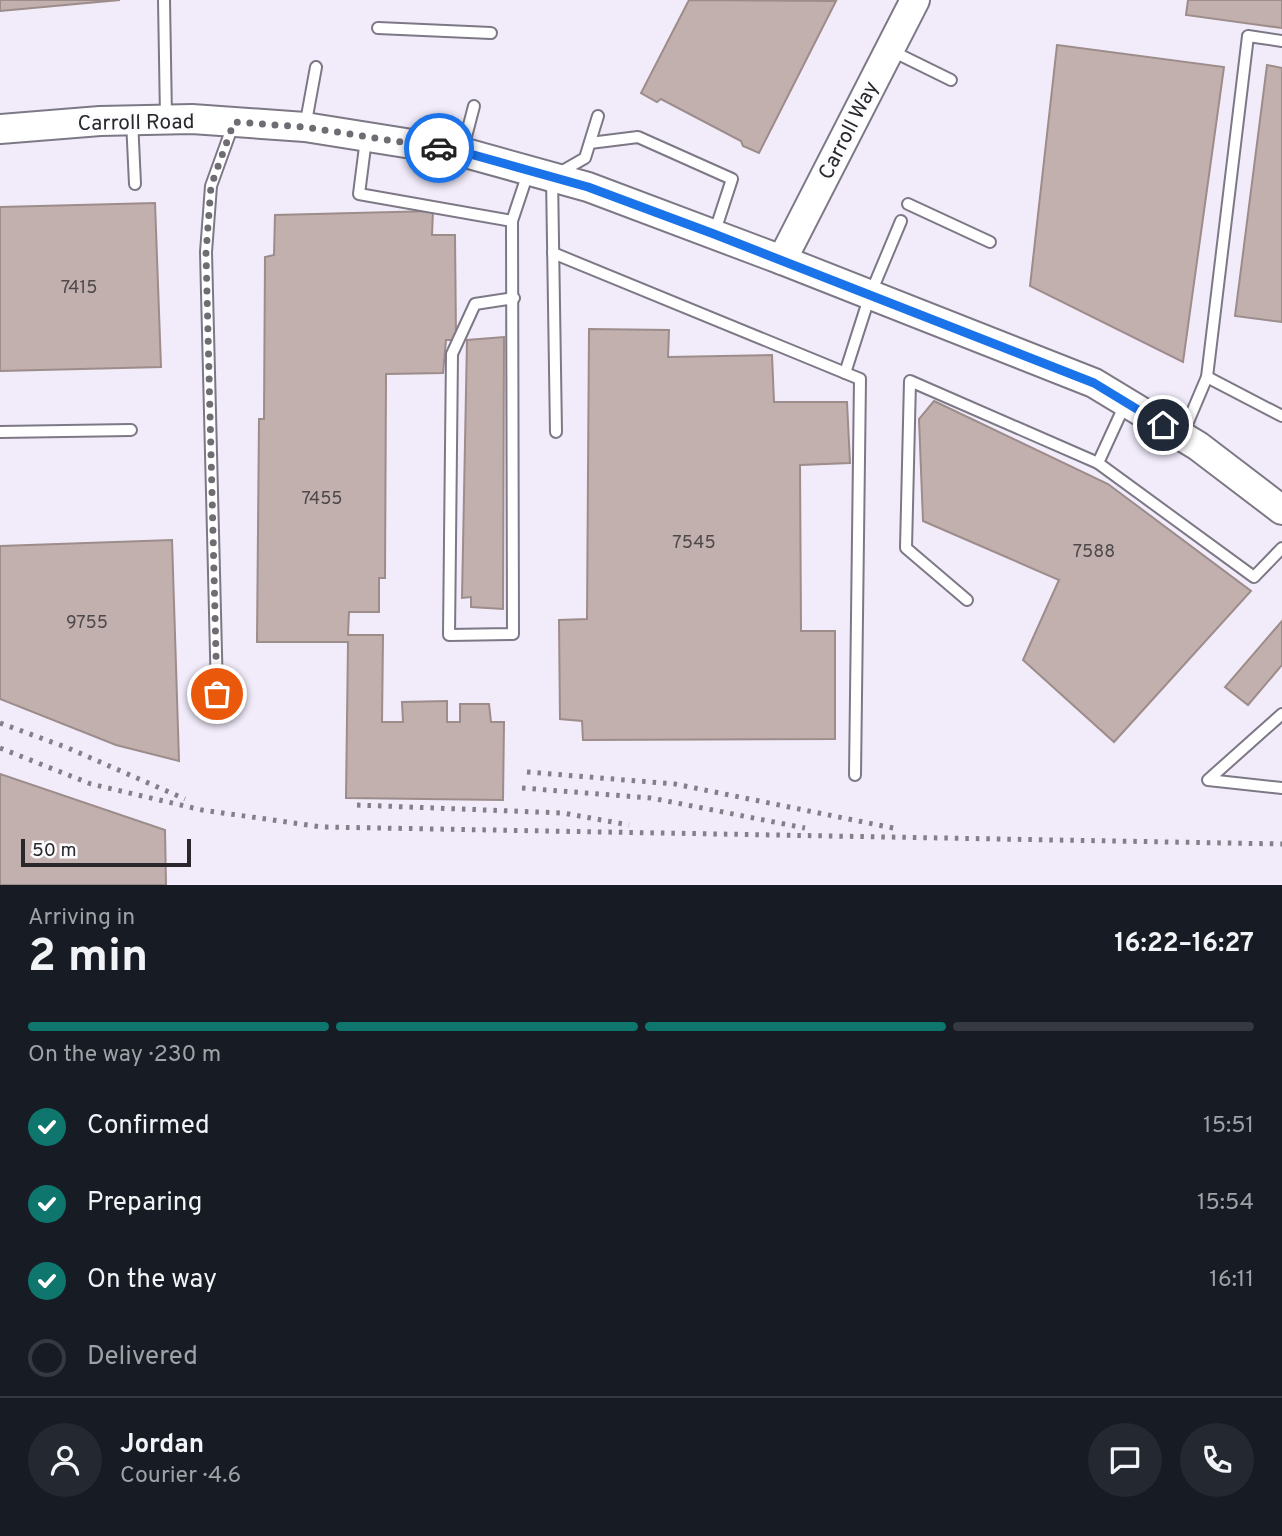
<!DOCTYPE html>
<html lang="en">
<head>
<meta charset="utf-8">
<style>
	body { margin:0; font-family:Overpass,sans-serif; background:#242831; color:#f1f3f6; height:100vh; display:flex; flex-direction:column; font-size:26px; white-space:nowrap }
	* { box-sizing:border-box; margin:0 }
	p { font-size:23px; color:#9ea1a6 }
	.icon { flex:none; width:38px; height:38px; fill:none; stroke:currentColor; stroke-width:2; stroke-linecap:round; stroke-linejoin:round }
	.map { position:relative; height:885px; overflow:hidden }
	.panel { display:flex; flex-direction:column; background:#171b24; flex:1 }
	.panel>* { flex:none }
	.scale { position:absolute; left:21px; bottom:18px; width:170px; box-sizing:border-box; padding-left:7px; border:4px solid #29272c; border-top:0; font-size:19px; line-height:24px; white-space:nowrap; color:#29272c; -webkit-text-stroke:5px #fcfbfe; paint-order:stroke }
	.pin { position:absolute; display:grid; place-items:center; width:60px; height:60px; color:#fff; margin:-30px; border:4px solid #fff; border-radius:50%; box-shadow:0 2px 7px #0007 }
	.courier { position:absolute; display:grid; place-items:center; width:70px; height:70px; margin:-35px; border:5px solid #1a73e8; border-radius:50%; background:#fff; color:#222; box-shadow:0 2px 9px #0007 }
	.overview em { font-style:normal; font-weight:700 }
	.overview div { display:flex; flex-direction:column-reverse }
	.overview { display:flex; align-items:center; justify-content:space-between; height:119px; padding:0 28px }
	h1 { font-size:46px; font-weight:700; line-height:52px }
	.bar { display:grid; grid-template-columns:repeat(4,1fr); gap:10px 7px; align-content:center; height:84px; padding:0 28px }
	.bar i { height:9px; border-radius:5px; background:#363941 }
	.bar .on { background:#0f766e }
	.bar p { grid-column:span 4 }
	.line { display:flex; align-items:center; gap:18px; padding:0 28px; border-top:2px solid #363941 }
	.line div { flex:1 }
	.round { display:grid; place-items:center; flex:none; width:74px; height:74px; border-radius:37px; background:#242831 }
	ol { padding:0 28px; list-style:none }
	li { display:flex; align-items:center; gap:21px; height:77px }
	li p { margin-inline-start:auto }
	li .icon { padding:7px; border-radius:50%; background:#0f766e; color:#fff; stroke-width:4 }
	li:last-child { color:#9ea1a6 }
	li i { width:38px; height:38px; border:4px solid #363941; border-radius:50% }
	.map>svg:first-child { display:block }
	.building { fill:#c2b0ae; stroke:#9c8c8a; stroke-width:2 }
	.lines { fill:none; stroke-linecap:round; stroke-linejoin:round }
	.lane-casing { stroke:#7d7885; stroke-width:14 }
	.secondary-casing { stroke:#7d7885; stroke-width:32 }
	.lane { stroke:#fff; stroke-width:10 }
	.secondary { stroke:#fff; stroke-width:28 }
	.rail { stroke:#827f88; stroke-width:5; stroke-dasharray:3.5 7; stroke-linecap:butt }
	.done { stroke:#6f6c74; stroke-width:7; stroke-dasharray:0 12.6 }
	.route { stroke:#1a73e8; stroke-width:9 }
	.labels { text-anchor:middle; stroke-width:6; stroke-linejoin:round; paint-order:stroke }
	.number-label { font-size:18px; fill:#4f494c }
	.street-label { font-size:21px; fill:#29272c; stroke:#fcfbfe }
</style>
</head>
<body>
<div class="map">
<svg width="1282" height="885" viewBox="0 0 1282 885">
	<rect width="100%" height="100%" fill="#f1ebfa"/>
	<g class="building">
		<path d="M0,0H120L0,11Z"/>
		<path d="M689,0L836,1L759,153L743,146L741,141L661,99L657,102L641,93Z"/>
		<path d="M1188,0H1282V28L1186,15Z"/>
		<path d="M1057,45L1224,67L1183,362L1030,286Z"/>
		<path d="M1267,65L1282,68V322L1235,316Z"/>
		<path d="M155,203L161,367L0,371V207Z"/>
		<path d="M433,211L432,235H455L456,340H446L443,373L386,374L385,578H379V612H349L348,635H383L382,722H403L402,702L447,701V722H460V704H489L491,722H504L503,800L346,798L348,642H257L259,419H264L265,257L274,255L275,215Z"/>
		<path d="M589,329L669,330L668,357L772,355L774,402H847L850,463L800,465L801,631H835V739L583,740L582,721L560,719L559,620L587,619Z"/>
		<path d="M504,337L503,609L471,607V597L462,598L467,340Z"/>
		<path d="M934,401L1108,484L1251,591L1114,742L1023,660L1059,580L923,521L919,419Z"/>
		<path d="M172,540L179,761L116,745L0,699V546Z"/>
		<path d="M1282,621V665L1248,705L1225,687Z"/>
		<path d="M0,774L165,830L166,885H0Z"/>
	</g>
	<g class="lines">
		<defs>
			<g id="lane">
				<path d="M164,0L166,117"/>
				<path d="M378,28L491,33"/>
				<path d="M892,51L951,80"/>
				<path d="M132,120L135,184"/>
				<path d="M305,127L316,67"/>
				<path d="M366,139L359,194L512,221L529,170"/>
				<path d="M590,143L638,137L732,179L714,234"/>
				<path d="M462,152L474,106"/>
				<path d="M908,204L990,242"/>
				<path d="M512,221L513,634L449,635L452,354L475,304L514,298"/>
				<path d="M553,253L860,379L855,775"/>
				<path d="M845,373L870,295L901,221"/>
				<path d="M1207,377L1248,36L1282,41"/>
				<path d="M1126,402L1098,463L1254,577L1282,548"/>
				<path d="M0,432L131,430"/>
				<path d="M556,432L552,177L585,158L598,116"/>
				<path d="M1182,436L1207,377L1282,416"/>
				<path d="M967,600L906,548L910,381L1098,463"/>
				<path d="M217,693L206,252L211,186L233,125"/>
				<path d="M1282,714L1208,780L1282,788"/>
			</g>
			<g id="secondary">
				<path d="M0,129L100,121L192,119L305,127L462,152L588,187L782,260L1094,383L1198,446L1282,510"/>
				<path d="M782,260L915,0"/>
			</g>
		</defs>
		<use href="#lane" class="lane-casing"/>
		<use href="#secondary" class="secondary-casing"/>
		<use href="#lane" class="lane"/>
		<use href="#secondary" class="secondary"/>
		<g class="rail">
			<path d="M0,723L68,748L185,799"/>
			<path d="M0,748L91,784L202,810L322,827L1282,844"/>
			<path d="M527,772L675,784L898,829"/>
			<path d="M522,788L651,798L805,828"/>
			<path d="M357,805L563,813L629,825"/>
		</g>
	</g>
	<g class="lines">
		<path class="done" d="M217,694L206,253L211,186L234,122L305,127L439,148"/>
		<path class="route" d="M439,148L463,152L588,187L714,234L1094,383L1163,425"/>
	</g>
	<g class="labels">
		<g class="number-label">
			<text x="79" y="293">7415</text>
			<text x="322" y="504">7455</text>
			<text x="694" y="548">7545</text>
			<text x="1094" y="557">7588</text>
			<text x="87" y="628">9755</text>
		</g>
		<g class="street-label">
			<text transform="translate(136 122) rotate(-1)" y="7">Carroll Road</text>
			<text transform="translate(848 130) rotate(-63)" y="7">Carroll Way</text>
		</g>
	</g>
</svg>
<div class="scale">50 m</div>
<div class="pin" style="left:217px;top:694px;background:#ea580c"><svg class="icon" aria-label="bag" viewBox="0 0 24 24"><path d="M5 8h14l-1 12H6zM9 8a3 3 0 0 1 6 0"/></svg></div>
<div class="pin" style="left:1163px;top:425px;background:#1f2937"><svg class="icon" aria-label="home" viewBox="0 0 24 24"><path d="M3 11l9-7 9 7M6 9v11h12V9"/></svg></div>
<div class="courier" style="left:439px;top:148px"><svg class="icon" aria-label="car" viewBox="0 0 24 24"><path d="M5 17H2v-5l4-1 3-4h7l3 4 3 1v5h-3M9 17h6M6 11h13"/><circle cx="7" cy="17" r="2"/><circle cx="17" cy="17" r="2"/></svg></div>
</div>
<section class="panel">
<div class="overview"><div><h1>2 min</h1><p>Arriving in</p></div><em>16:22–16:27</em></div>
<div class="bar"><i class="on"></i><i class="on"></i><i class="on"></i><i></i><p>On the way · 230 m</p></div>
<ol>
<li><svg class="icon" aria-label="check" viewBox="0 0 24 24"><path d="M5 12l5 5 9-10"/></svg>Confirmed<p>15:51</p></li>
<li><svg class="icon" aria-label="check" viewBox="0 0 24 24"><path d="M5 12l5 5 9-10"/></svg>Preparing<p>15:54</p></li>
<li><svg class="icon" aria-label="check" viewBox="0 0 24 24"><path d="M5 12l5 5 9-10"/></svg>On the way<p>16:11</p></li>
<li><i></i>Delivered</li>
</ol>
<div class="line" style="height:126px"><a class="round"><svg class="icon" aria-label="person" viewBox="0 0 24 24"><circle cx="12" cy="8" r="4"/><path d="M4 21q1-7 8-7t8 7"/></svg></a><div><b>Jordan</b><p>Courier · 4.6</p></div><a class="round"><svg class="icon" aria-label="chat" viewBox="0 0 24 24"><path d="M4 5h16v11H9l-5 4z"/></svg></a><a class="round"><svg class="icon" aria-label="phone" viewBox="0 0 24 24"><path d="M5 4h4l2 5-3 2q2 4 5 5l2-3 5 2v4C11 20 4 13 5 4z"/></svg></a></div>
</section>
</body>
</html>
